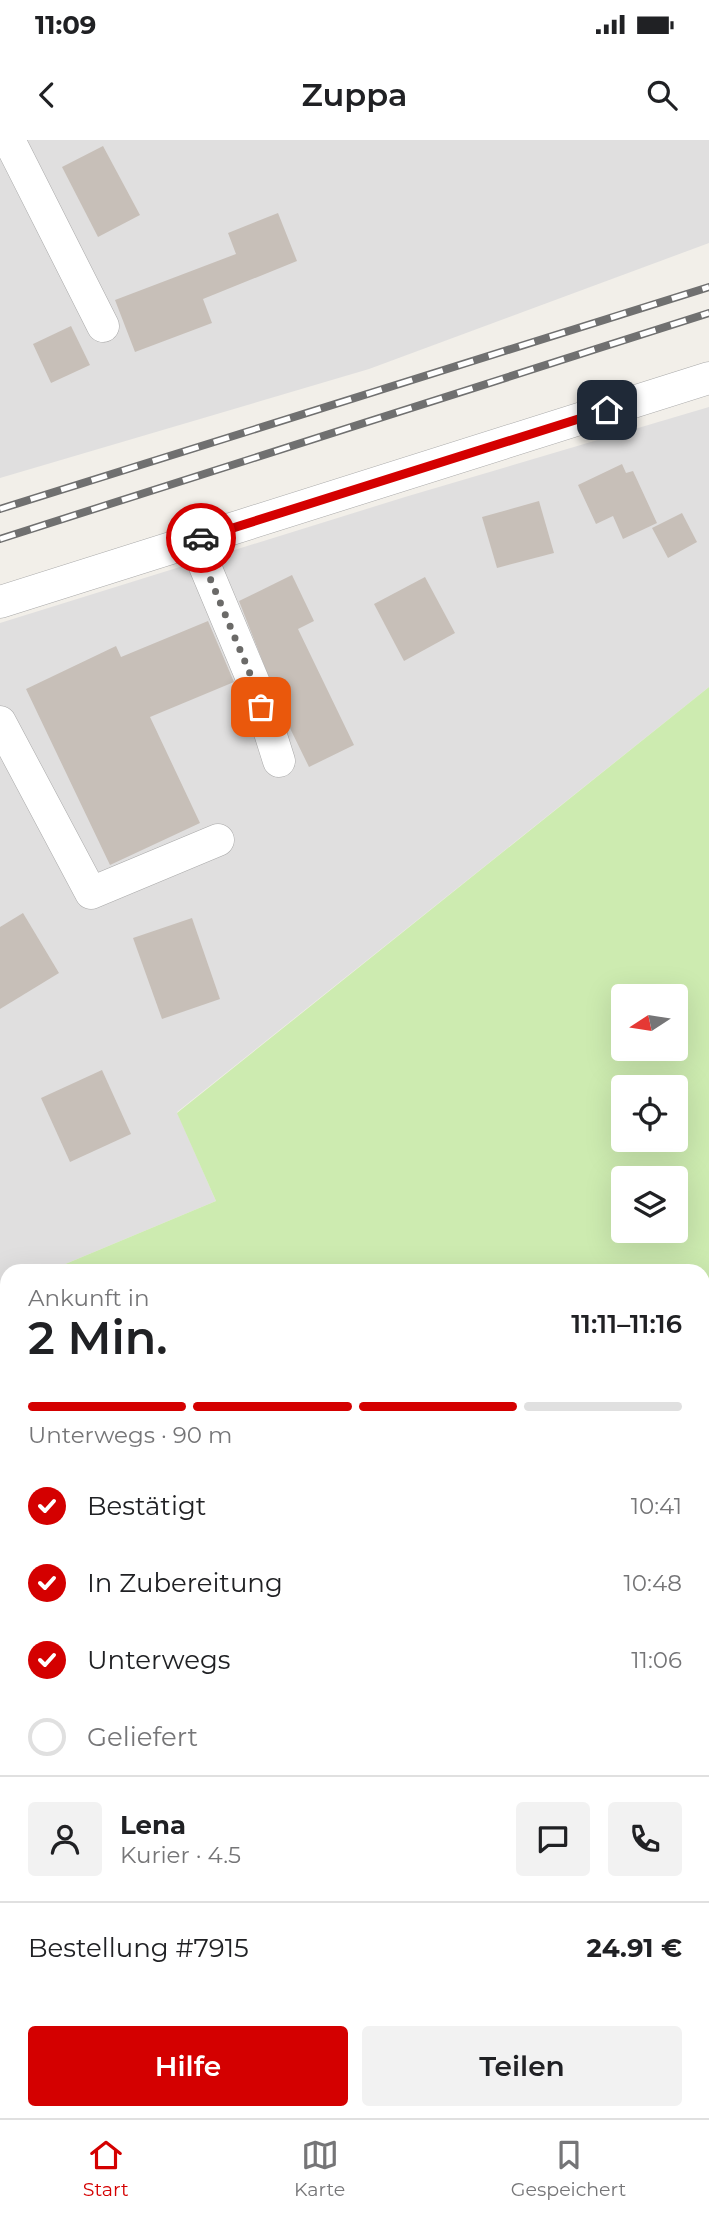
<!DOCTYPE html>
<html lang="de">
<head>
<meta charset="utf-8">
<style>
	body { margin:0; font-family:Montserrat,sans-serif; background:#f2f2f2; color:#202124; height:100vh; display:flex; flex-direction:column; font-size:26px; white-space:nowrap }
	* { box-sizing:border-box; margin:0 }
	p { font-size:23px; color:#757577 }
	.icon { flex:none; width:38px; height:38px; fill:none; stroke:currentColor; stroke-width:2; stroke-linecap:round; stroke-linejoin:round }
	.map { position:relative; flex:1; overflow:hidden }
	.drawer { position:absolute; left:0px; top:1124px; width:710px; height:856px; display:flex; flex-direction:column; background:#fff; border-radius:21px 21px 0 0; box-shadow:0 7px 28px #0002 }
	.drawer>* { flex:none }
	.needle { width:46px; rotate:258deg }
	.tools { position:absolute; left:611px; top:844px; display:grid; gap:14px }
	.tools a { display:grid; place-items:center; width:77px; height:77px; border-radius:7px; background:#fff; box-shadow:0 7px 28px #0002; font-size:35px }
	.pin { position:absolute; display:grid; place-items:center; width:60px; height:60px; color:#fff; margin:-30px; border-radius:14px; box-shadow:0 4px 10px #0006 }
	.courier { position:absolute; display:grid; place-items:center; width:70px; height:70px; margin:-35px; border:5px solid #d40000; border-radius:50%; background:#fff; color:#222; box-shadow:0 2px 9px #0007 }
	.head em { font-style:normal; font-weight:600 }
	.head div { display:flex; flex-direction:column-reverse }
	.head { display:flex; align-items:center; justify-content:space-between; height:119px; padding:0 28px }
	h1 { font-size:46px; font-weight:600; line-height:52px }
	.bar { display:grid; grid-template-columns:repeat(4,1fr); gap:10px 7px; align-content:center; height:84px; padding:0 28px }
	.bar i { height:9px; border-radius:5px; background:#e0e0e0 }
	.bar .on { background:#d40000 }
	.bar p { grid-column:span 4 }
	.line { display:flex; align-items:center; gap:18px; padding:0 28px; border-top:2px solid #e0e0e0 }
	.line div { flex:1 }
	.round { display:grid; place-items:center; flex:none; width:74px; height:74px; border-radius:7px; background:#f2f2f2 }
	ol { padding:0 28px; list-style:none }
	li { display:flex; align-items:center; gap:21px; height:77px }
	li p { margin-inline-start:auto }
	li .icon { padding:7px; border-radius:50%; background:#d40000; color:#fff; stroke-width:4 }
	li:last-child { color:#757577 }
	li i { width:38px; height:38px; border:4px solid #e0e0e0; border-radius:50% }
	.action { display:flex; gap:14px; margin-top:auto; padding:14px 28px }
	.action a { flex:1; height:80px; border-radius:7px; background:#d40000; color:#fff; font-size:28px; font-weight:600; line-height:80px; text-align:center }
	.action a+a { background:#f2f2f2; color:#202124 }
	.status { display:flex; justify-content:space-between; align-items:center; height:49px; padding:0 35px; background:#fff; direction:ltr }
	.status svg { height:19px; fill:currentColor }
	header { display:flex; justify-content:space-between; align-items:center; height:91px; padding:0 28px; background:#fff; font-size:32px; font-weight:600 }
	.dock { display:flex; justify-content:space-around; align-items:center; height:98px; border-top:2px solid #e0e0e0; background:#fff; font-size:19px; color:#757577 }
	.dock a { display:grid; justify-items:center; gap:4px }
	.dock .on { color:#d40000 }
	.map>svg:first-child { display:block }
	.residential { fill:#e0dfdf }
	.farmland { fill:#eef0d5 }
	.grass { fill:#cdebb0; fill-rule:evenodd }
	.building { fill:#c7bfb8 }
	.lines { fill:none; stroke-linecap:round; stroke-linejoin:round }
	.minor-casing { stroke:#a9a9a9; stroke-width:33 }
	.path { stroke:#fa8072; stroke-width:4.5; stroke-dasharray:3.5 3.5; stroke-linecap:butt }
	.minor { stroke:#fff; stroke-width:32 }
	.rail-casing { stroke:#707070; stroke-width:8 }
	.rail { stroke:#fff; stroke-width:5; stroke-dasharray:16; stroke-linecap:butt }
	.done { stroke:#6b6a68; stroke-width:7; stroke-dasharray:0 12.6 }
	.route { stroke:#d40000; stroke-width:9 }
</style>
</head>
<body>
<div class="status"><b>11:09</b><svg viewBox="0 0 49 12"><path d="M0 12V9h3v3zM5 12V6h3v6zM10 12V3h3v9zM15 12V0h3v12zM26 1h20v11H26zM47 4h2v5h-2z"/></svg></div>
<header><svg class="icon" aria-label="back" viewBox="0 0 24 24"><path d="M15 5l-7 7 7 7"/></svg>Zuppa<svg class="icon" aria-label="search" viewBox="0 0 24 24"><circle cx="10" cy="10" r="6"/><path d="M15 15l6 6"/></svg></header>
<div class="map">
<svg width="709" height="1978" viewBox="0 0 709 1978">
	<rect width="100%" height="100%" fill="#f2efe9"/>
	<g class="residential">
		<path d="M0,0H709V103L369,229L0,338Z"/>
		<path d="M709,267V547L177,972L216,1061L51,1130H7V1149L0,1152V483L405,357Z"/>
	</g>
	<path class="farmland" d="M709,1619V1978H289L295,1972H704V1624Z"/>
	<g class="grass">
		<path d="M709,547V1555L704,1559V1130H51L216,1061L177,973ZM623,856H676V908H623ZM623,947H676V999H623ZM623,1038H676V1090H623Z"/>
		<path d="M7,1149V1972H253L247,1978H0V1152Z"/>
	</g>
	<g class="building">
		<path d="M103,6L140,75L98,97L62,27Z"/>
		<path d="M278,73L297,121L203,159L212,183L135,212L115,160L236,114L228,93Z"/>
		<path d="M71,186L90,225L51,243L33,204Z"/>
		<path d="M622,324L626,333L633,331L657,383L623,399L613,376L596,384L578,345Z"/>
		<path d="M539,361L554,413L497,428L482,377Z"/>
		<path d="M682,373L697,402L668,418L652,388Z"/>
		<path d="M292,435L314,481L298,489L354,605L309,627L284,576L239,461Z"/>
		<path d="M425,437L455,493L404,521L374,464Z"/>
		<path d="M208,481L234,542L150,577L200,683L110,725L26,549L116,506L121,517Z"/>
		<path d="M23,773L59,833L0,869V787Z"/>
		<path d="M192,778L220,859L162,879L133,798Z"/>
		<path d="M102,930L131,994L70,1022L41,958Z"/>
	</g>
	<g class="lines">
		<defs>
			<g id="minor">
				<path d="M9,0L103,186"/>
				<path d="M194,400L256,548L279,621"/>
				<path d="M0,462L709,238"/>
				<path d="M0,582L91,753L218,700"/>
			</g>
		</defs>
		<use href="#minor" class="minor-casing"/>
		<g class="path">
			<path d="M704,1612L709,1607"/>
			<path d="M265,1978L272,1972"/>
		</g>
		<use href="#minor" class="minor"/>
		<defs>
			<g id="rail">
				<path d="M0,369L709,147"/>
				<path d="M0,399L709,173"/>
			</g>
		</defs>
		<use href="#rail" class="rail-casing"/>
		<use href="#rail" class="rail"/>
	</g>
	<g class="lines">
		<path class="done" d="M201,398L194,400L256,548L261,567"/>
		<path class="route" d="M201,398L607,270"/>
	</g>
</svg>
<div class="tools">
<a><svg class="needle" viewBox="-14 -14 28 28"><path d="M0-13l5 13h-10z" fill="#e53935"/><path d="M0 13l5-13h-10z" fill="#757577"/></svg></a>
<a><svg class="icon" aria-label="locate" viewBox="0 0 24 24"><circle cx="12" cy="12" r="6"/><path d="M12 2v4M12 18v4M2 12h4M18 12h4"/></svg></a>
<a><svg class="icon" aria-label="layers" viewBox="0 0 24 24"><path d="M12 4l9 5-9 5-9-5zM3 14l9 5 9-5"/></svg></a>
</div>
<div class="pin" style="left:261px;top:567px;background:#ea580c"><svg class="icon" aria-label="bag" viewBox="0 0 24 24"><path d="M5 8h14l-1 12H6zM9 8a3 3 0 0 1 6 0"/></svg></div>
<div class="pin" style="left:607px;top:270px;background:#1f2937"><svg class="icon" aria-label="home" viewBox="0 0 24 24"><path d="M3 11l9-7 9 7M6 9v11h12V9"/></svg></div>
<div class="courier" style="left:201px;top:398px"><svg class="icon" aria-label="car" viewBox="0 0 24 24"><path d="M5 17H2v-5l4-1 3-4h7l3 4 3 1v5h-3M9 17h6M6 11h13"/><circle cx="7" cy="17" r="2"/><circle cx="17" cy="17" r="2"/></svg></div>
<section class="drawer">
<div class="head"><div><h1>2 Min.</h1><p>Ankunft in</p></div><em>11:11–11:16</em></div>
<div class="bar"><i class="on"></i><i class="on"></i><i class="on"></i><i></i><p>Unterwegs · 90 m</p></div>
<ol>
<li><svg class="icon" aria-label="check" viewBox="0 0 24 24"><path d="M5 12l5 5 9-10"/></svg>Bestätigt<p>10:41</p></li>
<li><svg class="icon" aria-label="check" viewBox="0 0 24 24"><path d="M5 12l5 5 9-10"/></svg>In Zubereitung<p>10:48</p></li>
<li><svg class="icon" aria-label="check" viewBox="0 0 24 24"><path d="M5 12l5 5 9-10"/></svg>Unterwegs<p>11:06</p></li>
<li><i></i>Geliefert</li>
</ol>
<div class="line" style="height:126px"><a class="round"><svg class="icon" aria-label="person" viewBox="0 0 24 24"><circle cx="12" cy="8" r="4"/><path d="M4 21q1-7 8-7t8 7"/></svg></a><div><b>Lena</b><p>Kurier · 4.5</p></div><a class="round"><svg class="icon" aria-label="chat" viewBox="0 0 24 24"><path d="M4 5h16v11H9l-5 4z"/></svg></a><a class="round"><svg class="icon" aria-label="phone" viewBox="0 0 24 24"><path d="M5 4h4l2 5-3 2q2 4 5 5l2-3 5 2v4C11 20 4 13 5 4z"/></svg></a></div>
<div class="line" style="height:91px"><div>Bestellung #7915</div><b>24.91 €</b></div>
<div class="action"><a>Hilfe</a><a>Teilen</a></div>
</section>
</div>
<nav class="dock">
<a class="on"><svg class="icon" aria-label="home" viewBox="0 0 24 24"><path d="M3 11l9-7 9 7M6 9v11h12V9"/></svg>Start</a>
<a><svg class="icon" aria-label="map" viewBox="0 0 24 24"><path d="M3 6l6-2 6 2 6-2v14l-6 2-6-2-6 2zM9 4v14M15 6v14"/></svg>Karte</a>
<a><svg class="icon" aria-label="saved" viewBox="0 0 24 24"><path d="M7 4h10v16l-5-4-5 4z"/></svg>Gespeichert</a>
</nav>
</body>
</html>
